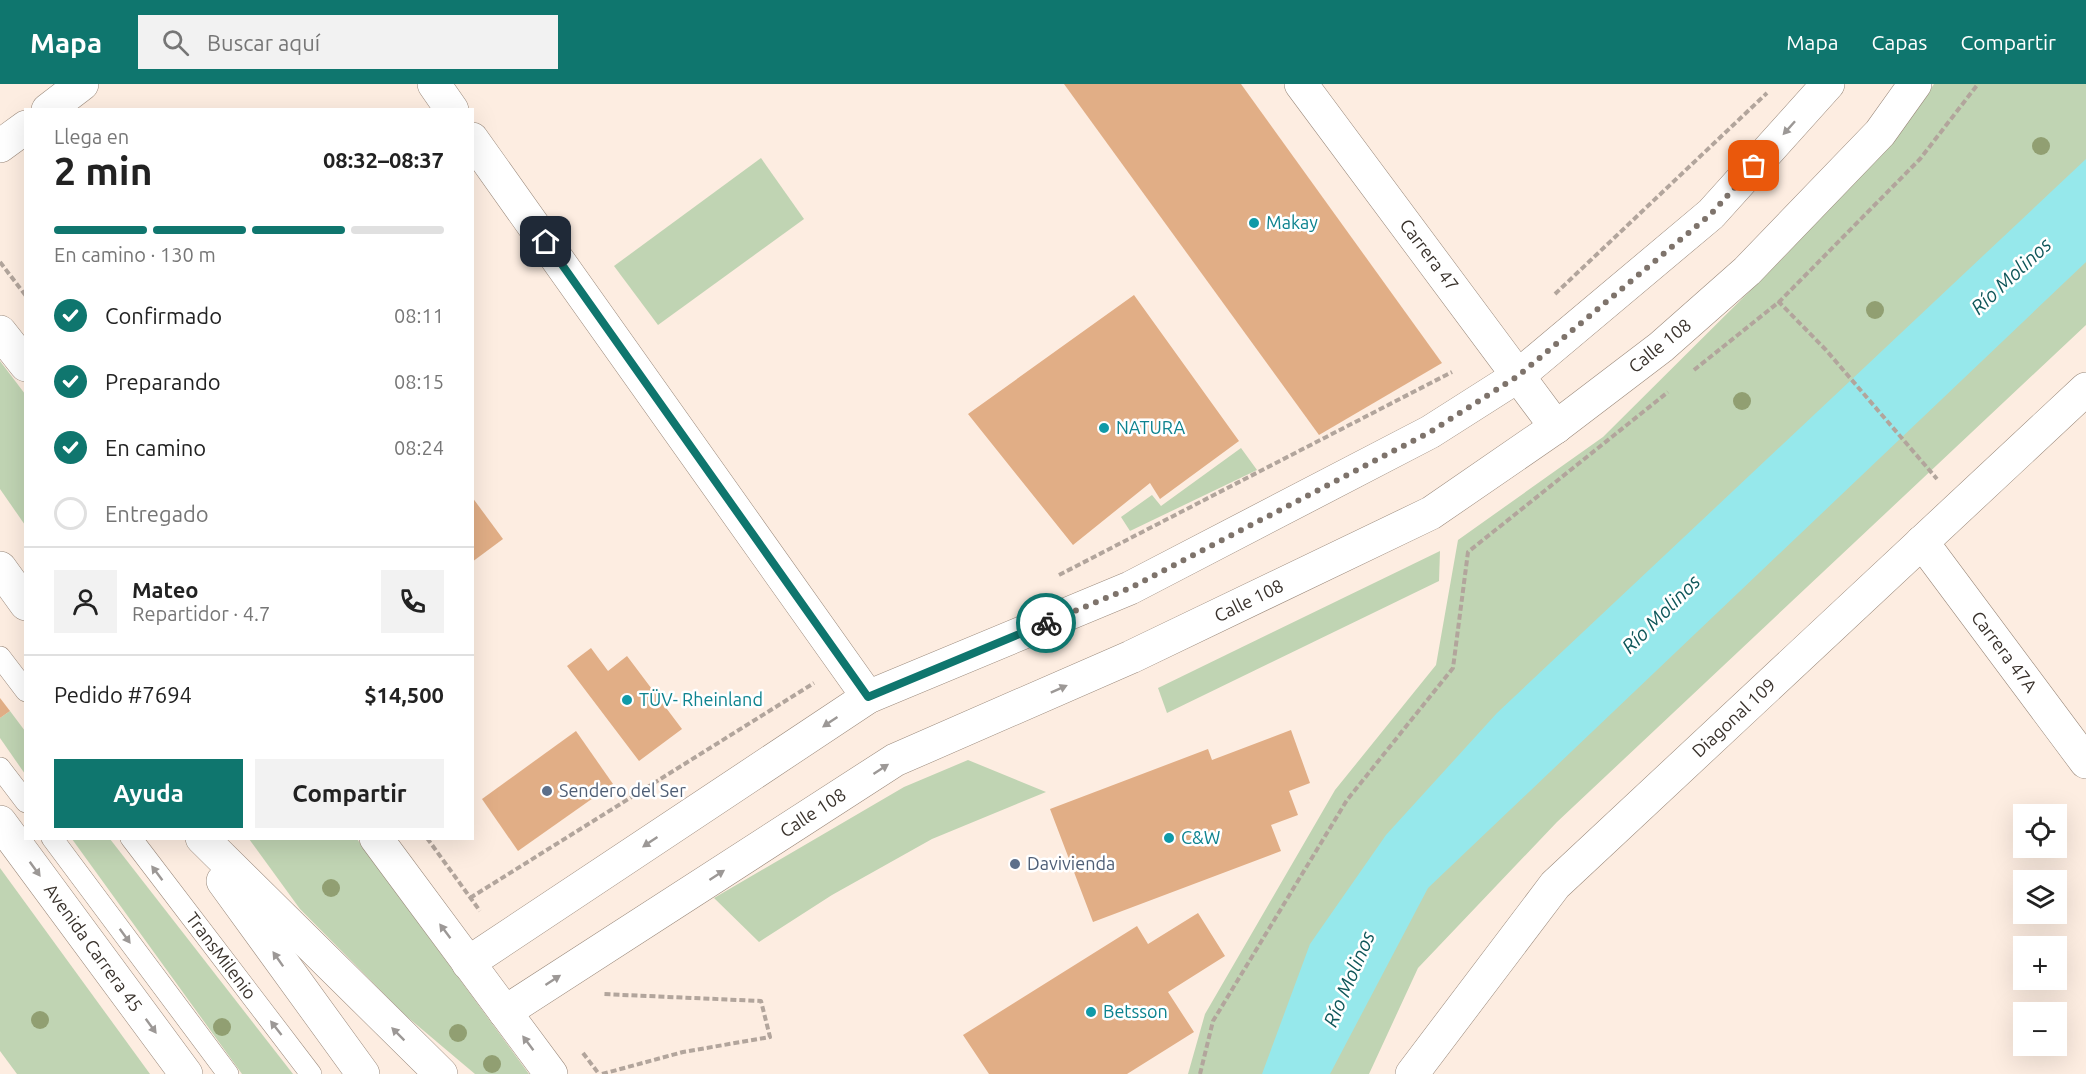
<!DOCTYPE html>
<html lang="es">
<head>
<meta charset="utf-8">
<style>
	body { margin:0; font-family:Ubuntu,sans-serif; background:#f2f2f2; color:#222; height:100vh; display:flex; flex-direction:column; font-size:22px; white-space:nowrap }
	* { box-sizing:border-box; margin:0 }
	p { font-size:20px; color:#767676 }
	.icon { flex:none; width:33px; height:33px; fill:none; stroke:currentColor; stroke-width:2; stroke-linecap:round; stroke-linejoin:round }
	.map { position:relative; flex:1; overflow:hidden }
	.drawer { position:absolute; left:24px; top:24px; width:450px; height:732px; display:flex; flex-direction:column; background:#fff; border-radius:0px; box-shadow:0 6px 24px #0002 }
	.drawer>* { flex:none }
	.buttons { position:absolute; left:2013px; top:720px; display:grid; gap:12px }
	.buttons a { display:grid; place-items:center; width:54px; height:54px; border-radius:0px; background:#fff; box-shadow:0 6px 24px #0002; font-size:30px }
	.pin { position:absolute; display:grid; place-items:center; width:51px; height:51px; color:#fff; margin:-26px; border-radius:12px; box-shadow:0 3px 9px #0006 }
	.courier { position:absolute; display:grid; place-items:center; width:60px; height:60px; margin:-30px; border:4px solid #0f766e; border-radius:50%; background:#fff; color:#222; box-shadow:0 2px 8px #0007 }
	.head em { font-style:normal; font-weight:700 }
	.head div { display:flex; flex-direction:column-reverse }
	.head { display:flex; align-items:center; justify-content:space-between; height:102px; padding:0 30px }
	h1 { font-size:39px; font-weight:700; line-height:45px }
	.bar { display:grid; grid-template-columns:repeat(4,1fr); gap:9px 6px; align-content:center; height:72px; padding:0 30px }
	.bar i { height:8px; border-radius:4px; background:#e0e0e0 }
	.bar .current { background:#0f766e }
	.bar p { grid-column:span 4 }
	.line { display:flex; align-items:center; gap:15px; padding:0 30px; border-top:2px solid #e0e0e0 }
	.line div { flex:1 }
	.round { display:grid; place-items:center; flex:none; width:63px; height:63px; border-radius:0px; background:#f2f2f2 }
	ol { padding:0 30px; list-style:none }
	li { display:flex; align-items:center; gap:18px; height:66px }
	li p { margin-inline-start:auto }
	li .icon { padding:6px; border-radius:50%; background:#0f766e; color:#fff; stroke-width:4 }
	li:last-child { color:#767676 }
	li i { width:33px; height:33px; border:3px solid #e0e0e0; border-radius:50% }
	.primary-button { display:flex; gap:12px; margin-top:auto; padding:12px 30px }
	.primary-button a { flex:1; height:69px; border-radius:0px; background:#0f766e; color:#fff; font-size:24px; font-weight:700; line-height:69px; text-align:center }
	.primary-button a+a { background:#f2f2f2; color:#222 }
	header { display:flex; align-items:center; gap:36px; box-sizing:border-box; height:84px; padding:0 30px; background:#0f766e; color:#fff }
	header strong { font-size:28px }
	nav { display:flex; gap:33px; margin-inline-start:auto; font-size:21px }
	.search { width:420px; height:54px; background:#f2f2f2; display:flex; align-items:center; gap:15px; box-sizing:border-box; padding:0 21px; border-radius:0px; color:#767676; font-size:22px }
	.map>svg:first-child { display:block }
	.green { fill:#c0d4b3 }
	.water { fill:#96e8eb }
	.building { fill:#e1ae86 }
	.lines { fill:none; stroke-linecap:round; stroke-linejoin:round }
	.service-casing { stroke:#9a897b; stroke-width:22 }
	.minor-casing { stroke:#9a897b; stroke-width:34 }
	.tertiary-casing { stroke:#9a897b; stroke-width:34 }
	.trunk-casing { stroke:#9a897b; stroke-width:34 }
	.path { stroke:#b2a59c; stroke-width:4; stroke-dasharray:6 3; stroke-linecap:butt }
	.service { stroke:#fff; stroke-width:21 }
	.minor { stroke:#fff; stroke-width:33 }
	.tertiary { stroke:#fff; stroke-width:33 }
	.trunk { stroke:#fff; stroke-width:33 }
	.tree { fill:#919f72 }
	.oneway { fill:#9c9896 }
	.done { stroke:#7e736b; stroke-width:6; stroke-dasharray:0 10.8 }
	.route { stroke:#0f766e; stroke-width:8 }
	.culture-dot { fill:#0f9aa8; stroke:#fff; stroke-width:2 }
	.service-dot { fill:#5c6f8a; stroke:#fff; stroke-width:2 }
	.labels { text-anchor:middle; stroke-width:5; stroke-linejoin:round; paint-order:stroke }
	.culture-label { font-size:18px; fill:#0d838f; stroke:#fff; text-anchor:start }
	.street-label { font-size:18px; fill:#39322c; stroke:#fff }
	.service-label { font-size:18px; fill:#4e5e75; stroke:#fff; text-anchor:start }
	.water-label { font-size:20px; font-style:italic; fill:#0f575a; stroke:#fff }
</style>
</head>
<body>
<header>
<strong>Mapa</strong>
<div class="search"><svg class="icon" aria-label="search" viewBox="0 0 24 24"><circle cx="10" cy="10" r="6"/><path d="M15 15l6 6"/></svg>Buscar aquí</div>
<nav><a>Mapa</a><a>Capas</a><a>Compartir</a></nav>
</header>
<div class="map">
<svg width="2086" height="990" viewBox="0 0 2086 990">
	<rect width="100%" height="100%" fill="#fdede1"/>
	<g class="green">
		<path d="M1934,0H2086V241L1557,738L1418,884L1369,990H1188L1205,930L1335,706L1436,581L1458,456L1603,353L1786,171L1924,15Z"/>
		<path d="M761,74L804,135L658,241L614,182Z"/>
		<path d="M0,277L25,310V441L0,405Z"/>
		<path d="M1241,364L1257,386L1130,447L1121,433L1152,411L1161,422Z"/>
		<path d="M1440,467L1439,497L1167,629L1158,604Z"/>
		<path d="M10,627L25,647V690L0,654V634Z"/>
		<path d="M968,676L1046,708L932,755L832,811L759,858L714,814L904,703Z"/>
		<path d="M72,755H110L293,990H242Z"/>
		<path d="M249,755H357L529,990H475L405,931L300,825Z"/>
		<path d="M0,784L150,990H17L0,967Z"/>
	</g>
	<path class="water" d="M2086,75V178L1428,804L1330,990H1262L1310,860L1386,751L1497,629Z"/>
	<g class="building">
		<path d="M1064,0H1241L1442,279L1319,351Z"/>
		<path d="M1134,211L1239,357L1160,415L1150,399L1073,461L968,330Z"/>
		<path d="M472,413L503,455L472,478Z"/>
		<path d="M591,564L608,587L627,572L682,645L639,677L567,582Z"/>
		<path d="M0,614L10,627L0,634Z"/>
		<path d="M1291,646L1310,699L1289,707L1298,731L1271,741L1281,767L1093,838L1050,725L1208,665L1212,676Z"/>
		<path d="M576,647L613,700L518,767L482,715Z"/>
		<path d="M1198,829L1225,872L1168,908L1194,948L1127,990H989L963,951L1137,842L1148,860Z"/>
	</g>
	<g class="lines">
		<defs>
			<g id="service">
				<path d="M0,573L26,607"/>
				<path d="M0,684L26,718"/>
				<path d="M52,754L228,990"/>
				<path d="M131,754L311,990"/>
			</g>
			<g id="minor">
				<path d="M434,0L452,26"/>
				<path d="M1301,0L1556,343"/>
				<path d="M472,55L868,613"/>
				<path d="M1922,458L2086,678"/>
				<path d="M1412,990L1555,801L2086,305"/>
			</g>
			<g id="tertiary">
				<path d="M48,26L82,0"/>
				<path d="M0,62L26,43"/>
				<path d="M468,879L868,613L1130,504L1430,348L1518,292L1711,130L1828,0"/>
				<path d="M505,928L895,676L1131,573L1431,429L1556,343L1661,263L1747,187L1880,49L1915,0"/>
			</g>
			<g id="trunk">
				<path d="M0,248L26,281"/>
				<path d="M0,484L26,520"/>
				<path d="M0,738L186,990"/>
				<path d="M202,754L441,990"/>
				<path d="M376,754L551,990"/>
				<path d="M223,797L363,990"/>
			</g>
		</defs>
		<use href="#service" class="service-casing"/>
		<use href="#minor" class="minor-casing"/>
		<use href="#tertiary" class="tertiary-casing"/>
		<use href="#trunk" class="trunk-casing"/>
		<g class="path">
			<path d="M0,178L26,212"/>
			<path d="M1555,210L1767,9"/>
			<path d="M1778,217L1826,266L1937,395"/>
			<path d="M1694,286L1779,218L1920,75L1978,0"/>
			<path d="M1059,491L1452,288"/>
			<path d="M427,754L480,827"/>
			<path d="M470,814L814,599"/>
			<path d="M583,969L599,990"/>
			<path d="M602,990L683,968L770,953L761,917L602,910"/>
			<path d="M1200,990L1213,937L1347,716L1453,584L1468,468L1668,308"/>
		</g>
		<use href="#service" class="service"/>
		<use href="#minor" class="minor"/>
		<use href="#tertiary" class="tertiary"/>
		<use href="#trunk" class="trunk"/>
	</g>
	<g class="tree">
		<circle cx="2041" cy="62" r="9"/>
		<circle cx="1875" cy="226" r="9"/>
		<circle cx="1742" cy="317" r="9"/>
		<circle cx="331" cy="804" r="9"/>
		<circle cx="40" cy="936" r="9"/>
		<circle cx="222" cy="943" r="9"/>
		<circle cx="458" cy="949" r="9"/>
		<circle cx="492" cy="980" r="9"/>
	</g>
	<defs><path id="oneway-solid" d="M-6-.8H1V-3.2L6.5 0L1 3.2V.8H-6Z" transform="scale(1.5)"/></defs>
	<g class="oneway">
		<use href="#oneway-solid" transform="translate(1789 44) rotate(132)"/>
		<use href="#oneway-solid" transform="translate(1059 605) rotate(-24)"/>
		<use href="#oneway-solid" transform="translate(830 638) rotate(146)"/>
		<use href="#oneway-solid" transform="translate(881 685) rotate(-33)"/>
		<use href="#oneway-solid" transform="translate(650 758) rotate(146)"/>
		<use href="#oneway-solid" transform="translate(35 785) rotate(54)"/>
		<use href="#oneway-solid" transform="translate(157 789) rotate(-127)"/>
		<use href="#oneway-solid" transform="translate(717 791) rotate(-33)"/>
		<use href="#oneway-solid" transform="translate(445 847) rotate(-127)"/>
		<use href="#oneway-solid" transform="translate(125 852) rotate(54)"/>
		<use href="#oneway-solid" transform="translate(278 875) rotate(-125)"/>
		<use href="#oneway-solid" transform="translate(553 896) rotate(-33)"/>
		<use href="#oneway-solid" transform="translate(151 942) rotate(54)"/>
		<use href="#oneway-solid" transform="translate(276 944) rotate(-128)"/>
		<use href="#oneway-solid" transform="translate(398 950) rotate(-135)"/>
		<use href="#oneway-solid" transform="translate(528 959) rotate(-127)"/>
	</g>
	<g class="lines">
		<path class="done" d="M1046,539L1130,504L1430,348L1518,292L1711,130L1754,82"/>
		<path class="route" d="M546,158L868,613L1046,539"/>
	</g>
	<g class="culture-dot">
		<circle cx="1254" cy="139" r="6"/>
		<circle cx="1104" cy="344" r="6"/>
		<circle cx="627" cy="616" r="6"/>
		<circle cx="1169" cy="754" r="6"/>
		<circle cx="1091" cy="928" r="6"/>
	</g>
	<g class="service-dot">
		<circle cx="547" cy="707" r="6"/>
		<circle cx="1015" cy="780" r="6"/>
	</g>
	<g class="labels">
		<g class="culture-label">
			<text x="1266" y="145">Makay</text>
			<text x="1116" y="350">NATURA</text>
			<text x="639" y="622">TÜV- Rheinland</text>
			<text x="1181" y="760">C&amp;W</text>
			<text x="1103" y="934">Betsson</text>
		</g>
		<g class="street-label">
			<text transform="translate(1429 171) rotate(53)" y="6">Carrera 47</text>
			<text transform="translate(1660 262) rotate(-39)" y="6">Calle 108</text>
			<text transform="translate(1249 517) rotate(-26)" y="6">Calle 108</text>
			<text transform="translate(2004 568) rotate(53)" y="6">Carrera 47A</text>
			<text transform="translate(1734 634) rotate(-43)" y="6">Diagonal 109</text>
			<text transform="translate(813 729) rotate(-33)" y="6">Calle 108</text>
			<text transform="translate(93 864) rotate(54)" y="6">Avenida Carrera 45</text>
			<text transform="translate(221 872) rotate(53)" y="6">TransMilenio</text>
		</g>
		<g class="service-label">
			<text x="559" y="713">Sendero del Ser</text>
			<text x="1027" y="786">Davivienda</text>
		</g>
		<g class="water-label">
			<text transform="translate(2011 192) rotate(-43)" y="7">Río Molinos</text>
			<text transform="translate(1661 530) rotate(-45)" y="7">Río Molinos</text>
			<text transform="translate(1349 895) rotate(-67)" y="7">Río Molinos</text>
		</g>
	</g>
</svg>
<div class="buttons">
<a><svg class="icon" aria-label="locate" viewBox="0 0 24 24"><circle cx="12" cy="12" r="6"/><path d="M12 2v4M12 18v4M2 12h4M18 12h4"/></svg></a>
<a><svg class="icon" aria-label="layers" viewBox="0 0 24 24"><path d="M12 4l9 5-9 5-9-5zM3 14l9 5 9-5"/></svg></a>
<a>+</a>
<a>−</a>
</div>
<div class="pin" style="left:1754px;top:82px;background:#ea580c"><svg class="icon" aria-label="bag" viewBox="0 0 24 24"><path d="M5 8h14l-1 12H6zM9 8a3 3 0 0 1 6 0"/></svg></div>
<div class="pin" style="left:546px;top:158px;background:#1f2937"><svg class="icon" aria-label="home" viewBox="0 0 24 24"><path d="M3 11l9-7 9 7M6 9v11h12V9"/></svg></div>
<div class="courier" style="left:1046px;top:539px"><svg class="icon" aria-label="bike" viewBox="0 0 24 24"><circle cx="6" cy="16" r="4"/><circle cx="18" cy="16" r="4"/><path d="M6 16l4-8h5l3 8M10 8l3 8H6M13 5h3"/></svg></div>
<section class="drawer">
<div class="head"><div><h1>2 min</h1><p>Llega en</p></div><em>08:32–08:37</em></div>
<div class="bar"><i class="current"></i><i class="current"></i><i class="current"></i><i></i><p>En camino · 130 m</p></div>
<ol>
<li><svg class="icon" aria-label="check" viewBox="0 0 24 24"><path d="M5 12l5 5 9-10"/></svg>Confirmado<p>08:11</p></li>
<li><svg class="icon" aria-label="check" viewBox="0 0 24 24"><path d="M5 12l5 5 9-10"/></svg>Preparando<p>08:15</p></li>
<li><svg class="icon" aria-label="check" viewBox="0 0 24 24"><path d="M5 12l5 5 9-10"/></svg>En camino<p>08:24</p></li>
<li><i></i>Entregado</li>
</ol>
<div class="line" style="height:108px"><a class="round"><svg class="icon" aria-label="person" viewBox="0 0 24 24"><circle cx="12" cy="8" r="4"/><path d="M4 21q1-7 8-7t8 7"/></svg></a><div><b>Mateo</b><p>Repartidor · 4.7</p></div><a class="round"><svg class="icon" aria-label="phone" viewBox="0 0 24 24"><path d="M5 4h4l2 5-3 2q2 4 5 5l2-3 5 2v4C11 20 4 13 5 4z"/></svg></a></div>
<div class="line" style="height:78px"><div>Pedido #7694</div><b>$14,500</b></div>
<div class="primary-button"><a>Ayuda</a><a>Compartir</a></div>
</section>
</div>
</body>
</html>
